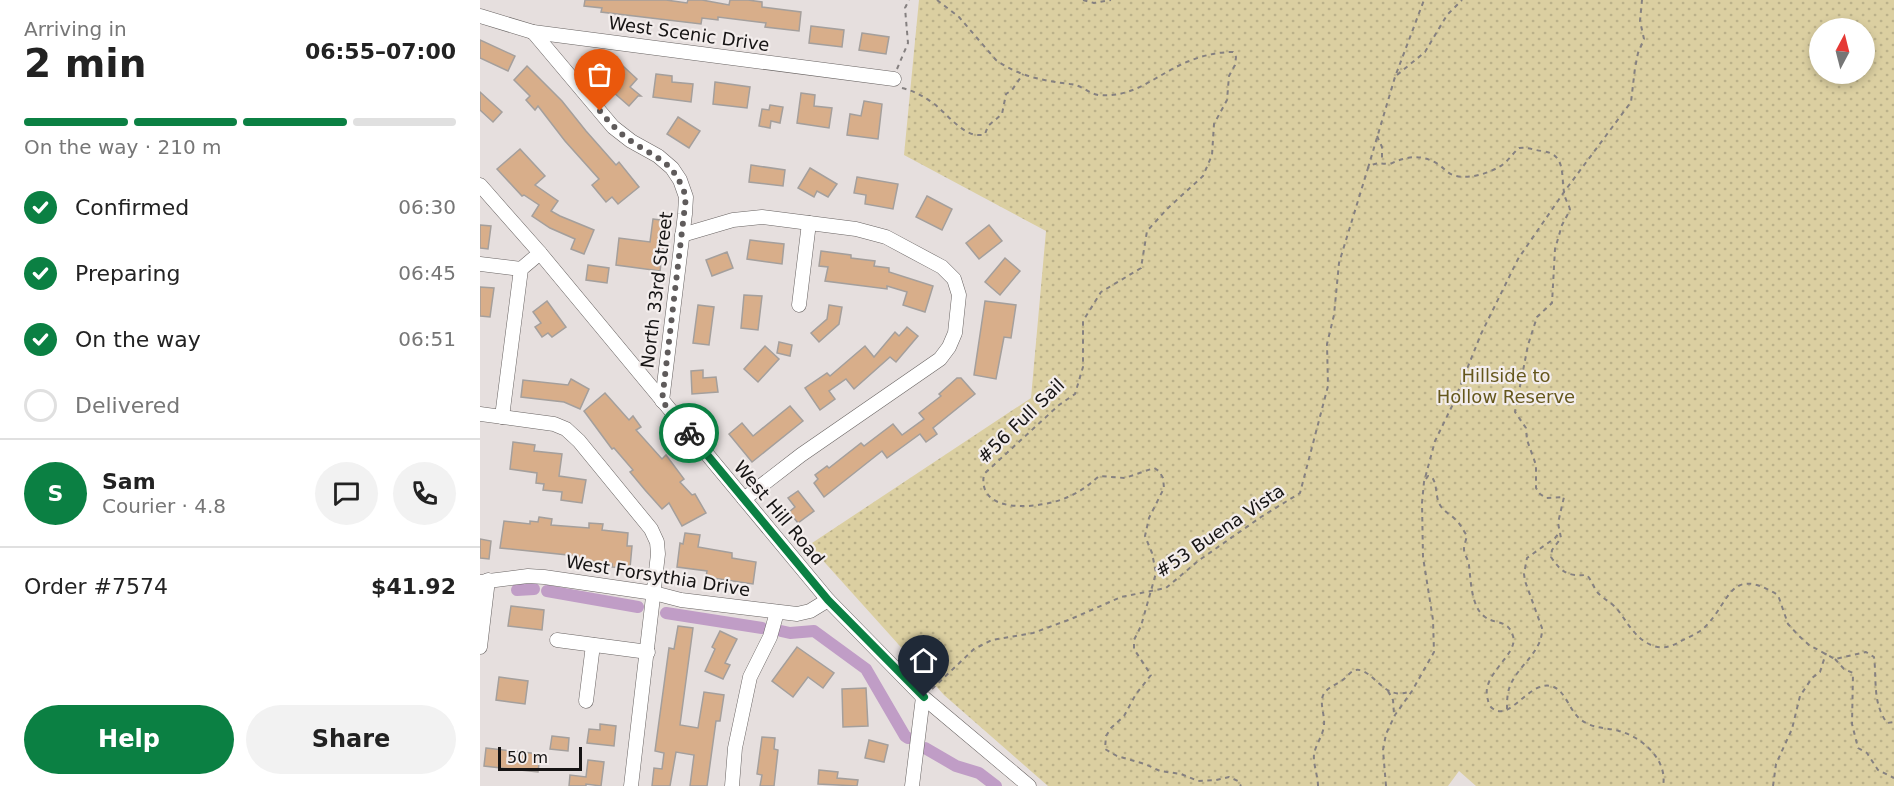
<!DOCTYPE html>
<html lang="en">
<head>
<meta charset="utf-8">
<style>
	body { margin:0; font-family:"DejaVu Sans",sans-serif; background:#f2f2f2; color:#222; height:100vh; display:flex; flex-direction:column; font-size:22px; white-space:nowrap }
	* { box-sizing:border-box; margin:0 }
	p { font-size:20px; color:#767676 }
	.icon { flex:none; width:33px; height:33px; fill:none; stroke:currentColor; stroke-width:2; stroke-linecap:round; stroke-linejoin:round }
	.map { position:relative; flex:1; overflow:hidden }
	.side { display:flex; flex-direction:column; background:#fff; width:480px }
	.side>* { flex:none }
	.needle { width:39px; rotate:7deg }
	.tools { position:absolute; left:1329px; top:18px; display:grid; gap:12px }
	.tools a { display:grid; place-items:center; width:66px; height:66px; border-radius:50%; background:#fff; box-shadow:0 3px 9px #0003; font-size:30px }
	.scale { position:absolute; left:18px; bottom:15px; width:84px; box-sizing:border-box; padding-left:6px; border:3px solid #161414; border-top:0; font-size:16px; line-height:21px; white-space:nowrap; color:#161414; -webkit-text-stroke:4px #f3edec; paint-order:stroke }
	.pin { position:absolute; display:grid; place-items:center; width:51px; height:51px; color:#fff; margin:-62px -26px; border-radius:50% 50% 50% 0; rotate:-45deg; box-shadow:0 0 6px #0007 }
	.pin .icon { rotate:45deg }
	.courier { position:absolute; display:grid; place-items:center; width:60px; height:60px; margin:-30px; border:4px solid #0b8043; border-radius:50%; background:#fff; color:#222; box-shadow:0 2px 8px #0007 }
	.head em { font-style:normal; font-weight:600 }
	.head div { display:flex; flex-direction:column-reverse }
	.head { display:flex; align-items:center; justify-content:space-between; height:102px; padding:0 24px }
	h1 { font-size:39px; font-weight:600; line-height:45px }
	.bar { display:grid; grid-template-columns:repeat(4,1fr); gap:9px 6px; align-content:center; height:72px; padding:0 24px }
	.bar i { height:8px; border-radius:4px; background:#e0e0e0 }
	.bar .active { background:#0b8043 }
	.bar p { grid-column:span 4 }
	.line { display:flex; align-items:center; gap:15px; padding:0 24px; border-top:2px solid #e0e0e0 }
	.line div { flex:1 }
	.round { display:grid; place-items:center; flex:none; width:63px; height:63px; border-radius:32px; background:#f2f2f2 }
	ol { padding:0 24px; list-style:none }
	li { display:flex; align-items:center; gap:18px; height:66px }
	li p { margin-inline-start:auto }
	li .icon { padding:6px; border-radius:50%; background:#0b8043; color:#fff; stroke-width:4 }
	li:last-child { color:#767676 }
	li i { width:33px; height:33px; border:3px solid #e0e0e0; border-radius:50% }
	.action { display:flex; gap:12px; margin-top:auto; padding:12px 24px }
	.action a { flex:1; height:69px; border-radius:36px; background:#0b8043; color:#fff; font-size:24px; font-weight:600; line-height:69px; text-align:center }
	.action a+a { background:#f2f2f2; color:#222 }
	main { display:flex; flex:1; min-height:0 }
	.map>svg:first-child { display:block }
	.park { fill:url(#park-dots); fill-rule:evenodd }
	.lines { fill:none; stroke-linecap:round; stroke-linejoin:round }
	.canal { stroke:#c09dc6; stroke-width:12 }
	.building { fill:#d8ae8a; stroke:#a49f9c; stroke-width:1.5 }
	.minor-casing { stroke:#686362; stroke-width:15 }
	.path { stroke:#858080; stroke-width:2; stroke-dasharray:4.5 4.5; stroke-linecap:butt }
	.minor { stroke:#fff; stroke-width:14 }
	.done { stroke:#5f5b5b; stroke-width:6; stroke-dasharray:0 10.8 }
	.route { stroke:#0b8043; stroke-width:8 }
	.labels { text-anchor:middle; stroke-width:4.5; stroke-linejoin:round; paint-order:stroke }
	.street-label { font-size:18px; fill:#161414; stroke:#f3edec }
	.park-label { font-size:18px; fill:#65571c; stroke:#f3edec }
</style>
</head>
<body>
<main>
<section class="side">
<div class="head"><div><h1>2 min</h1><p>Arriving in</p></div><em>06:55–07:00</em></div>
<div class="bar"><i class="active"></i><i class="active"></i><i class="active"></i><i></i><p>On the way · 210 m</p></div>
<ol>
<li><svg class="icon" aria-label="check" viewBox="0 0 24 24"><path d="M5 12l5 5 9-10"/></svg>Confirmed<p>06:30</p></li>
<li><svg class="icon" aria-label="check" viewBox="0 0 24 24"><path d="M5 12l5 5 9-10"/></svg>Preparing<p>06:45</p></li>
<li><svg class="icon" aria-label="check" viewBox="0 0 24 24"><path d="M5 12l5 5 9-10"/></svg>On the way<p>06:51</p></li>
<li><i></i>Delivered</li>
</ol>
<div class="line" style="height:108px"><b class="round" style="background:#0b8043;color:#fff">S</b><div><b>Sam</b><p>Courier · 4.8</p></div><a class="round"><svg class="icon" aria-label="chat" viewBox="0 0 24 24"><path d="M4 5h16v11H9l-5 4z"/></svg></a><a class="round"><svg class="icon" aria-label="phone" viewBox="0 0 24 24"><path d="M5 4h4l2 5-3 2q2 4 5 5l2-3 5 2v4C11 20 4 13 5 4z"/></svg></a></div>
<div class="line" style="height:78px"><div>Order #7574</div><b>$41.92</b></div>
<div class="action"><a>Help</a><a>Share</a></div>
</section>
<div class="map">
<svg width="1414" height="786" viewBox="0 0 1414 786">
	<defs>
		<pattern id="park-dots" width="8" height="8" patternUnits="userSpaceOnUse" patternTransform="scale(1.5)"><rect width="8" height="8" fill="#dbcfa1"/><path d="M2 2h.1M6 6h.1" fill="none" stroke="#bbb18a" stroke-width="1.8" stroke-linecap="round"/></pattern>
	</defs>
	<rect width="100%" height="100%" fill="#e6dfde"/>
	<path class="park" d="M439,0H1414V786H996L979,771L968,786H568L464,695L329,545L551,398L566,231L424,155ZM1340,28H1384V74H1340Z"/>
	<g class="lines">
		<g class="canal">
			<path d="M37,590L54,589"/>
			<path d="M67,591L158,607"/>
			<path d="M186,613L282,628"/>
			<path d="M301,631L310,633L334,631L386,669L425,736L428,738"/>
			<path d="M445,748L476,766L499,773L516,786"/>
		</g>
	</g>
	<g class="building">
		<path d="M105,0H186L207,3L208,0H222L249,5L250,0H268L282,2V7L321,12L319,31L285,27L286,23L238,17V20L222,18L221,24L121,12L122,8L104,6Z"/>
		<path d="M331,26L364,30L362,47L329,43Z"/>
		<path d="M382,33L409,37L406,54L379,50Z"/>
		<path d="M0,40L35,56L28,71L0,58Z"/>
		<path d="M127,65L137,73L143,66L157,79L150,87L161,96H158L149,106L116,77Z"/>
		<path d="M47,66L82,101L106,131L136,165L139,162L159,187L138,204L132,197L126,202L112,185L119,179L85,141L58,106L55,110L46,100L50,96L34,80Z"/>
		<path d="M176,74L192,76V82L213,84L211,102L173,97Z"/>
		<path d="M235,82L270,87L267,108L233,104Z"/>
		<path d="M0,92L22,112L13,122L0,110Z"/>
		<path d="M321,93L335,95L334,106L352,108L349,128L317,123Z"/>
		<path d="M384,101L402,104L398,139L367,135L370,114L381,116Z"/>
		<path d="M290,105L303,107L300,123L291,121L290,128L279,126L282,109L289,110Z"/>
		<path d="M198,117L220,131L209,148L187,134Z"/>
		<path d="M40,149L65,176L55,185L78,201L71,211L80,216L114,230L104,254L91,249L95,239L70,228L52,216L59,205L44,195L42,196L17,169Z"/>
		<path d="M271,165L305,170L303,186L269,182Z"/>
		<path d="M330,168L357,184L348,197L337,191L334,197L318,188Z"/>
		<path d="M377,177L418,184L413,209L385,204L386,195L374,193Z"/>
		<path d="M447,196L472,209L462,230L436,217Z"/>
		<path d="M173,219L187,221L180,271L136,265L139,238L170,242Z"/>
		<path d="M0,225L11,226L8,249L0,248Z"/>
		<path d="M509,225L522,241L499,259L486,243Z"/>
		<path d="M270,240L304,244L302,264L267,259Z"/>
		<path d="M341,251L371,255V258L395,261L394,266L409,268V272L453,286L445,312L423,305L427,292L407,286V289L345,281L348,267L339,266Z"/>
		<path d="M247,252L253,268L232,276L226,260Z"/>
		<path d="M525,258L540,271L520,295L505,282Z"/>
		<path d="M108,265L129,268L127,283L106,280Z"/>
		<path d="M0,287L14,288L10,317L0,316Z"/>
		<path d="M264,295L282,296L278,330L261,328Z"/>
		<path d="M67,301L86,327L72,337L68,333L62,337L55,327L61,323L53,312Z"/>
		<path d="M505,301L536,305L531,338L524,337L516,379L494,375Z"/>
		<path d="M218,305L234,307L229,345L213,343Z"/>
		<path d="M349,305L362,307L359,324L339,342L331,333L347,319Z"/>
		<path d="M427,327L438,336L416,362L410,357L374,389L366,379L349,391L355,399L340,410L325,388L347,373L350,376L385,346L394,357L415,332L419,336Z"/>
		<path d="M299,342L312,345L310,356L297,353Z"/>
		<path d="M285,346L299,359L278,382L264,369Z"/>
		<path d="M223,370V378L236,377L238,392L212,394L211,371Z"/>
		<path d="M477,378H481L495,394L453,428L457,434L446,442L440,434L407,458L402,451L344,497L334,483L338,479L335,475L347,466L349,468L381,443L384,446L413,424L422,435L444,419L439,413L461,396L459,394Z"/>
		<path d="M91,379L109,389L100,409L84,402L41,397L43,380L88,385Z"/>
		<path d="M125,393L149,420L153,416L161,427L156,430L182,459L186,455L204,479L200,482L212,495L215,494L226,513L202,526L189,503L182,509L165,490L150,472L153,470L134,448L132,449L104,411Z"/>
		<path d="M310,406L323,421L272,462L249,434L262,423L273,436Z"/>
		<path d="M33,442L55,445L54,451L82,454L79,476L106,480L102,503L81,500L82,492L63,490L64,484L56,483L57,473L30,469Z"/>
		<path d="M318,491L334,511L318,523L309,512L315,507L308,498Z"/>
		<path d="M59,517L72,519L71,525L109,528V523L123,524L122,530L148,533L147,546H152L150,568L132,567V564L96,559L97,556L20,548L24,521L50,524V521L58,522Z"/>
		<path d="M205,533L220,535L218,547L252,553V558L276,562L273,584L226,577L227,571L197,567L200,543L203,544Z"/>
		<path d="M0,539L11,541L9,559L0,558Z"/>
		<path d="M31,606L64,610L62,630L28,626Z"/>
		<path d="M198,626L213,628L200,725L218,728L224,692L244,695L240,721H236L227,786H210L214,755L196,752L190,786H172L174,768L182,769L184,753L175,751L189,648L194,649Z"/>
		<path d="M240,631L257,639L245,663L250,665L243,679L225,671L235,649L232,647Z"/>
		<path d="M317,647L354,673L343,688L328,677L313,697L292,681Z"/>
		<path d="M19,677L48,681L45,704L16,700Z"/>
		<path d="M386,688L388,726L363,727L362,689Z"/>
		<path d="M120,724L136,726L134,746L107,743L109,729L120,730Z"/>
		<path d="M72,736L89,738L88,751L70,749Z"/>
		<path d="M282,737L295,738L294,749L298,750L294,786H280L282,775L277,774Z"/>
		<path d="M389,740L408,745L404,762L385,758Z"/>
		<path d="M6,748L60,754L58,772L4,766Z"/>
		<path d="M108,760L124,762L121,786L106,784V786H89L90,775L106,777Z"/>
		<path d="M339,770L358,772L357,778L378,780L377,786L338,784Z"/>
	</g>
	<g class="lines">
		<defs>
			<g id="minor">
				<path d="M0,16L53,32L414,79"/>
				<path d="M53,32L133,127L151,141L178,156L192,168L200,180L206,197L205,214L182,401"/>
				<path d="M0,185L60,253L348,600L443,697L549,786"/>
				<path d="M202,235L253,220L282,217L376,229L406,237L462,267L474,279L479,295L475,333L469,347L460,359L321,455L264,499"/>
				<path d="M0,264L41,269"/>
				<path d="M319,305L329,223"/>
				<path d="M0,414L74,424L86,429L99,441L171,529L177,542L178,554L151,786"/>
				<path d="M22,417L41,269L60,253"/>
				<path d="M0,582L48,576L64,577L174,593L201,600L317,614L330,611L348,600"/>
				<path d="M77,640L168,652"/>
				<path d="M0,647L8,580"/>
				<path d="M106,701L113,645"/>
				<path d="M252,786L255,748L270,677L290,637L297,612"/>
				<path d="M432,786L443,697"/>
			</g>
		</defs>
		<use href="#minor" class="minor-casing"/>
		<g class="path">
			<path d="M457,0L479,17L516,60C538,76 564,81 590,84C602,85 609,94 619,95C650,98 671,80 696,67C714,58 733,52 753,52L756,57L755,65L749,76L747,100L734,124L732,155L723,176L688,208L667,231L661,268L621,292L603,321V367L595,394L579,405L504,474C496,517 564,508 588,497C600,492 609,485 619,476L645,478L674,468L679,471L683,478L684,488L669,518L665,536L672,553L676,573L661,626L654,640V649L671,675L656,694L644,716L631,728L626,736L625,749L637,756L665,764L680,771L701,774L718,781L736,780L749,777L758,781L761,786"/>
			<path d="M603,0L614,3L631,0"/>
			<path d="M417,69L428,43L425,8L429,0"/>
			<path d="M917,75L945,52L967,15L982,0"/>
			<path d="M422,88C434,91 443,96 453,103C467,113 486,141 505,134L508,126L522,114L526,94L532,90L543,74"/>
			<path d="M897,136L902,147V162"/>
			<path d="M888,168L915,77L944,0"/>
			<path d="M946,479L948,476L952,477C958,486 955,497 960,505C964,512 970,514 975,519C980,523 983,530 987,536C986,540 984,545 984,549C984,555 989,560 989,566C991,581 991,607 1005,617C1016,625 1028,619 1033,636C1039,655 999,675 1008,700C1008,702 1010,707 1012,708C1030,723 1048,681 1071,686C1085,689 1089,710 1100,719C1112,729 1125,727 1139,731C1162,737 1188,760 1183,786"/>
			<path d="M1355,659L1364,669L1373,673L1372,724L1378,748L1387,753L1398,770L1414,778"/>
			<path d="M452,689L494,649L512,640L553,633L591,619L641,597L686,588L718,561L781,517L820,493L848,386L847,344L854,315L859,263L888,168C896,161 900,164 910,164C926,156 942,154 958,164C964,168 967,173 973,175C988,180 1006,174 1019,167C1027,163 1032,154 1039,148C1048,147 1053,150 1062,151C1086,154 1081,174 1084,192C1084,198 1089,204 1090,210L1082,225L1075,249L1072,303L1057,317L1048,345L1035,412L1046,428L1047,440L1056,465V488L1060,494L1066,498L1084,497L1078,523L1081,538L1072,550L1071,557C1082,573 1087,576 1107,575C1112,581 1114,589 1119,594C1125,600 1132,603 1137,609C1146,620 1153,635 1167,643C1179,650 1190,648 1201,641C1209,637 1219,633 1225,627C1251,601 1249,565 1298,595L1308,624L1319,636L1329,645L1355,659L1386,652L1394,657C1397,680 1392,702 1407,723L1414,722"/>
			<path d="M908,691L913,700L914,714"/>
			<path d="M1027,709C1027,702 1027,693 1030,686C1038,665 1063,652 1062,628L1045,581L1044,574L1047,558L1075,538L1080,532"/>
			<path d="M838,786C838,776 833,764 834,754C836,744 844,734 844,724C845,714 838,701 845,692C850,686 858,684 864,679C870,674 873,667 883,671C898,678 907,701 931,691"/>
			<path d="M906,786L903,750L906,734L915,715L932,691L954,652L953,620L943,557L942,503L944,482L955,441L973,404L1001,334L1038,259L1084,192L1151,102L1155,68L1158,53L1164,39L1160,21L1162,0"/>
			<path d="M1293,786L1296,764L1312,729L1320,696L1332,678L1340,672L1346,653"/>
		</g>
		<use href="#minor" class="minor"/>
	</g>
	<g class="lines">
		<path class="done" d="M120,111C129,122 139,133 151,141C180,161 193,160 206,197L182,401L209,433"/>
		<path class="route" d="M209,433L348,600L444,697"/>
	</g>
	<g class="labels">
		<g class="street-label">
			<text transform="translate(209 34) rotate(8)" y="6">West Scenic Drive</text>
			<text transform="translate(177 290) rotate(-83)" y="6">North 33rd Street</text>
			<text transform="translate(541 421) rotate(-44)" y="6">#56 Full Sail</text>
			<text transform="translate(299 513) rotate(50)" y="6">West Hill Road</text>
			<text transform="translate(740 531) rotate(-34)" y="6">#53 Buena Vista</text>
			<text transform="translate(178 576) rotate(9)" y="6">West Forsythia Drive</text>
		</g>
		<g class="park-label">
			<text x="1026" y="382">Hillside to<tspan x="1026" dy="21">Hollow Reserve</tspan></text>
		</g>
	</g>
</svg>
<div class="tools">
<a><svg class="needle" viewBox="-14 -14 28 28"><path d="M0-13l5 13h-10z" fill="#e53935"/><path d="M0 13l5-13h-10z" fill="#767676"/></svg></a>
</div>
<div class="scale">50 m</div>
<div class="pin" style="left:120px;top:111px;background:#ea580c"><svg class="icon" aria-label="bag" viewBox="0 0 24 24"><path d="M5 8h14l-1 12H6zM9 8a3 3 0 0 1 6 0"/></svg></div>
<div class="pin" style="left:444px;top:697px;background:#1f2937"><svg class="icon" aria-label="home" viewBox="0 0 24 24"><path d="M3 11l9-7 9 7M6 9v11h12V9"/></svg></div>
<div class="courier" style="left:209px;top:433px"><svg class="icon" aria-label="bike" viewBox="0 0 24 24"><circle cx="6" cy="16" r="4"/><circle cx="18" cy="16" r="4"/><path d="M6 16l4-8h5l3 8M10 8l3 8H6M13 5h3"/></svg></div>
</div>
</main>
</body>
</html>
